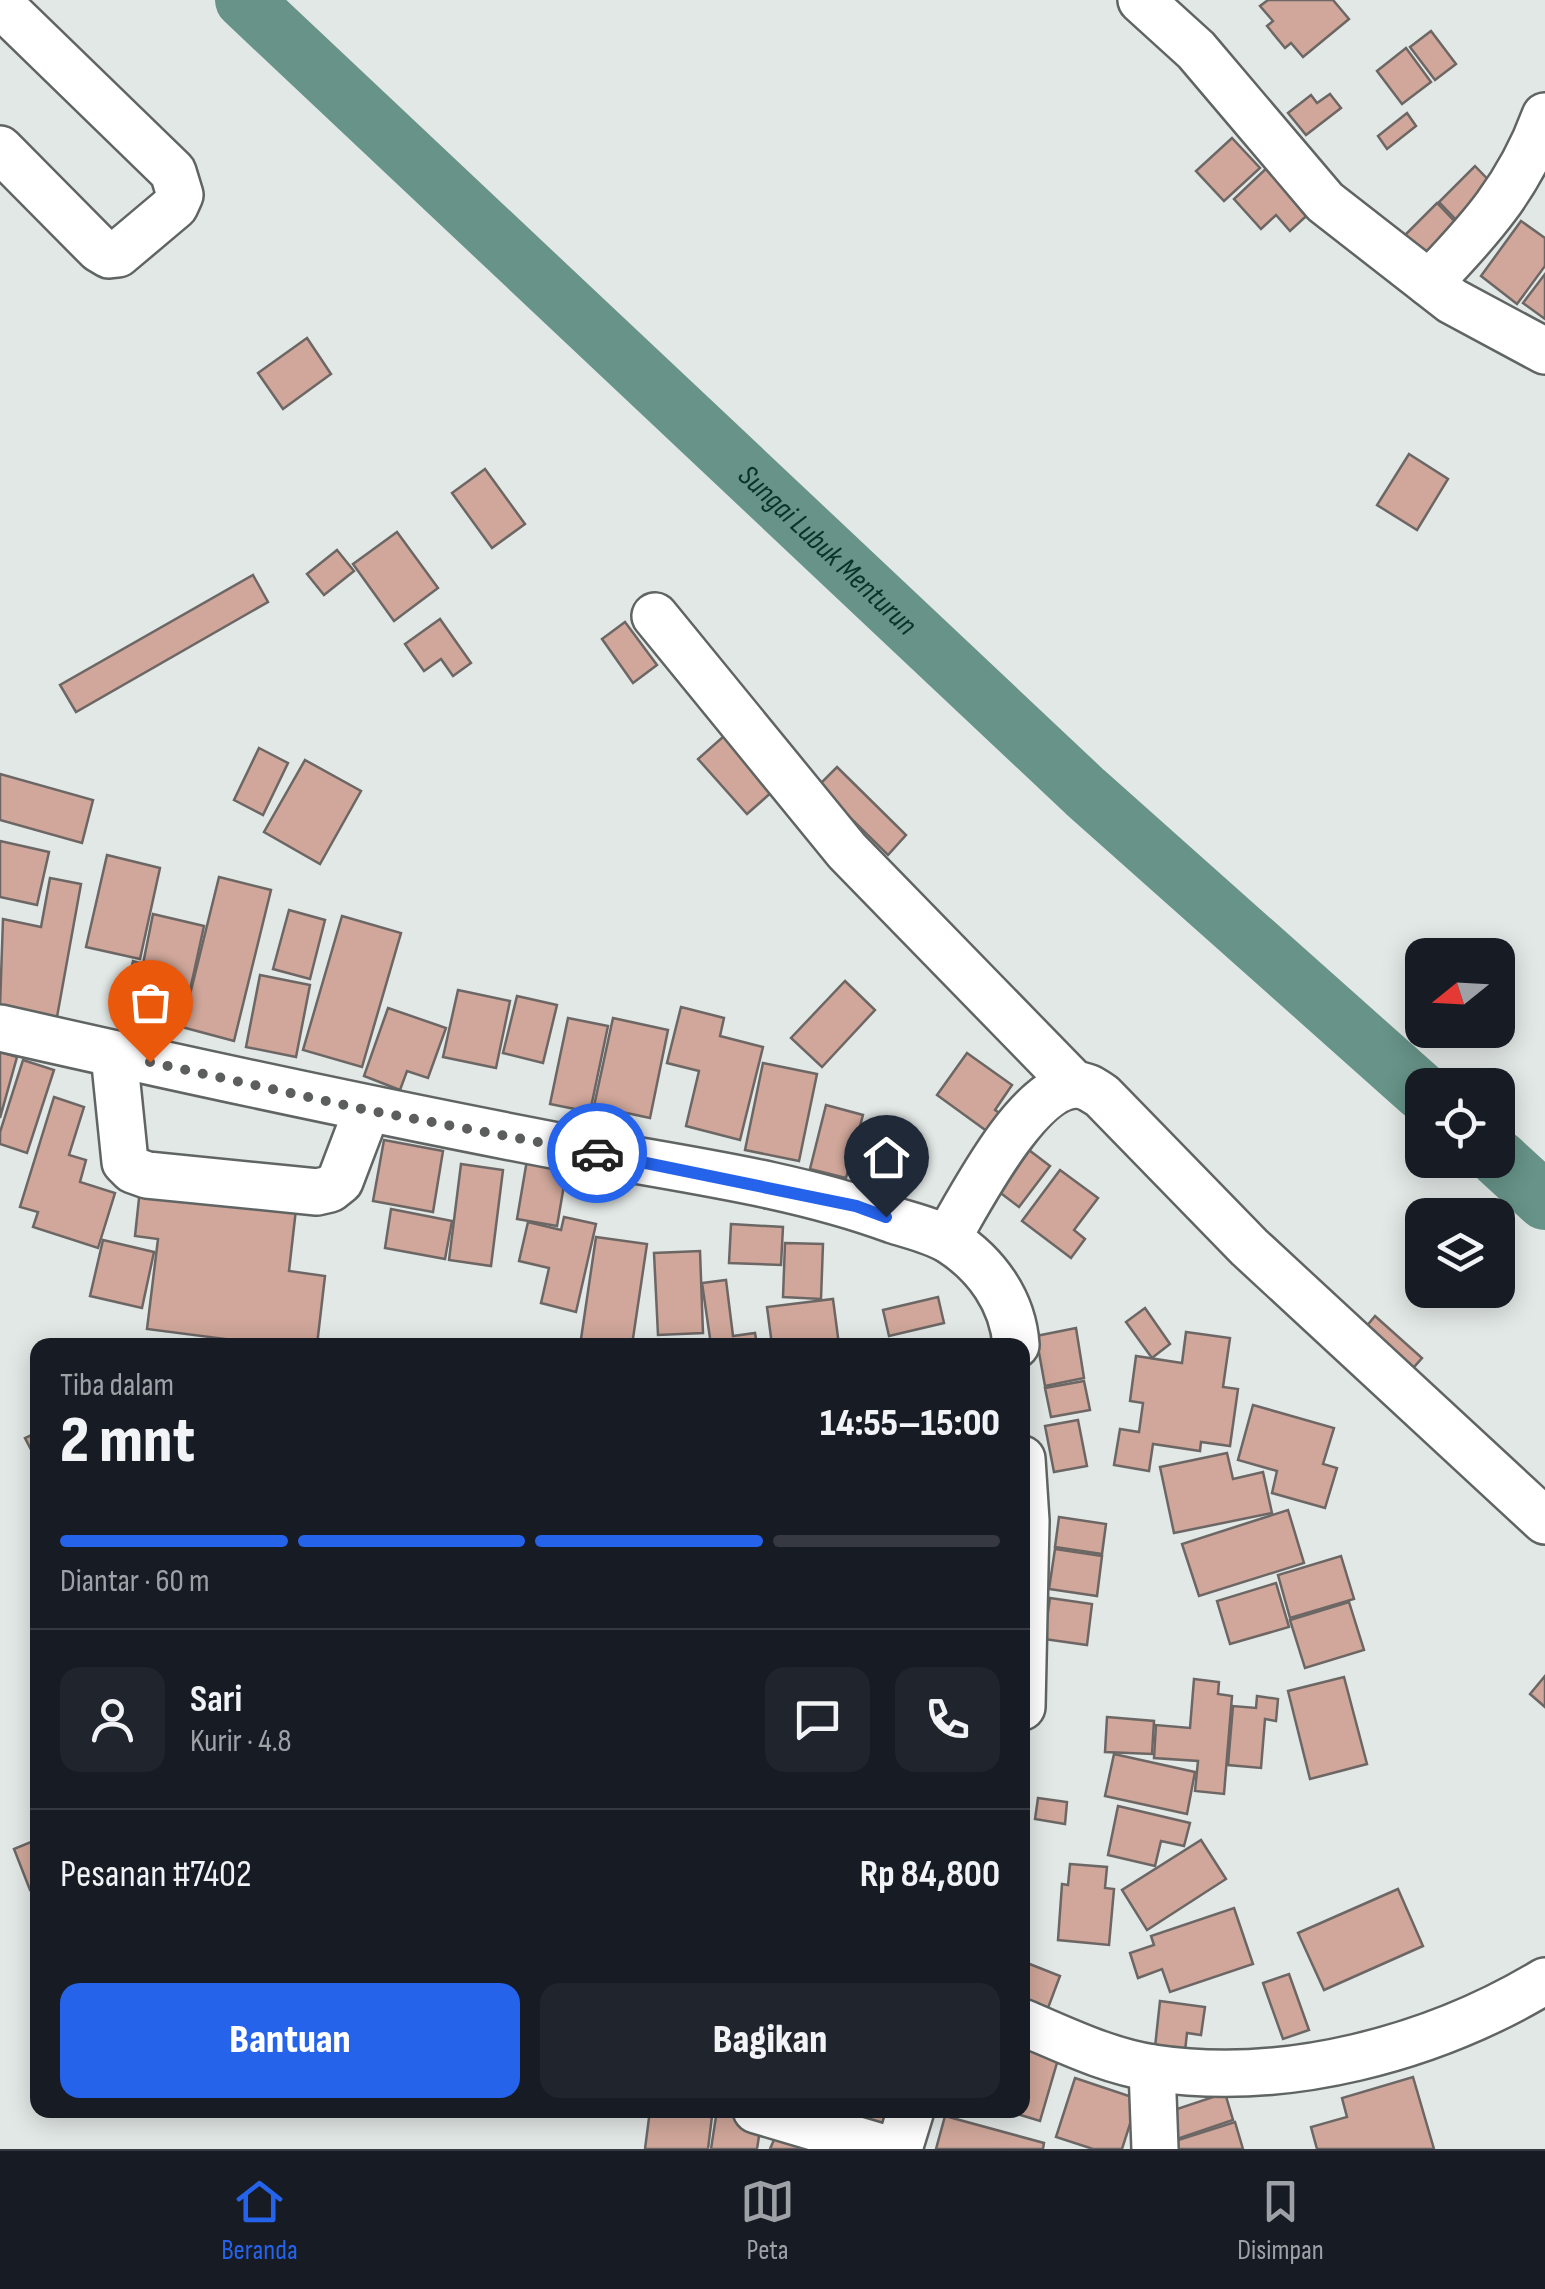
<!DOCTYPE html>
<html lang="id">
<head>
<meta charset="utf-8">
<style>
	body { margin:0; font-family:"Sofia Sans Condensed",sans-serif; background:#20242c; color:#f1f3f6; height:100vh; display:flex; flex-direction:column; font-size:38px; white-space:nowrap }
	* { box-sizing:border-box; margin:0 }
	p { font-size:32px; color:#9ea1a6 }
	.icon { flex:none; width:55px; height:55px; fill:none; stroke:currentColor; stroke-width:2; stroke-linecap:round; stroke-linejoin:round }
	.map { position:relative; flex:1; overflow:hidden }
	.side { position:absolute; left:30px; top:1338px; width:1000px; height:780px; display:flex; flex-direction:column; background:#171b24; border-radius:20px; box-shadow:0 5px 25px #0003 }
	.side>* { flex:none }
	.needle { width:65px; rotate:252deg }
	.fabs { position:absolute; left:1405px; top:938px; display:grid; gap:20px }
	.fabs a { display:grid; place-items:center; width:110px; height:110px; border-radius:20px; background:#171b24; box-shadow:0 5px 25px #0003; font-size:50px }
	.pin { position:absolute; display:grid; place-items:center; width:85px; height:85px; color:#fff; margin:-102px -42px; border-radius:50% 50% 50% 0; rotate:-45deg; box-shadow:0 0 10px #0007 }
	.pin .icon { rotate:45deg }
	.courier { position:absolute; display:grid; place-items:center; width:100px; height:100px; margin:-50px; border:8px solid #2563eb; border-radius:50%; background:#fff; color:#222; box-shadow:0 2px 12px #0007 }
	.overview em { font-style:normal; font-weight:800 }
	.overview div { display:flex; flex-direction:column-reverse }
	.overview { display:flex; align-items:center; justify-content:space-between; height:170px; padding:0 30px }
	h1 { font-size:65px; font-weight:800; line-height:75px }
	.bar { display:grid; grid-template-columns:repeat(4,1fr); gap:15px 10px; align-content:center; height:120px; padding:0 30px }
	.bar i { height:12px; border-radius:8px; background:#363941 }
	.bar .selected { background:#2563eb }
	.bar p { grid-column:span 4 }
	.line { display:flex; align-items:center; gap:25px; padding:0 30px; border-top:2px solid #363941 }
	.line div { flex:1 }
	.round { display:grid; place-items:center; flex:none; width:105px; height:105px; border-radius:20px; background:#20242c }
	.primary-button { display:flex; gap:20px; margin-top:auto; padding:20px 30px }
	.primary-button a { flex:1; height:115px; border-radius:20px; background:#2563eb; color:#fff; font-size:40px; font-weight:800; line-height:115px; text-align:center }
	.primary-button a+a { background:#20242c; color:#f1f3f6 }
	.menu { display:flex; justify-content:space-around; align-items:center; height:140px; border-top:2px solid #363941; background:#171b24; font-size:28px; color:#9ea1a6 }
	.menu a { display:grid; justify-items:center; gap:5px }
	.menu .selected { color:#2563eb }
	.map>svg:first-child { display:block }
	.lines { fill:none; stroke-linecap:round; stroke-linejoin:round }
	.river { stroke:#679388; stroke-width:58 }
	.building { fill:#d0a79a; stroke:#6c6765; stroke-width:2.5 }
	.minor-casing { stroke:#606564; stroke-width:50 }
	.minor { stroke:#fff; stroke-width:45 }
	.done { stroke:#5b5e5d; stroke-width:10; stroke-dasharray:0 18 }
	.route { stroke:#2563eb; stroke-width:12 }
	.labels { text-anchor:middle; stroke-width:9; stroke-linejoin:round; paint-order:stroke }
	.water-label { font-size:30px; font-style:italic; fill:#07332b; stroke:#eff5f4 }
</style>
</head>
<body>
<div class="map">
<svg width="1545" height="2149" viewBox="0 0 1545 2149">
	<rect width="100%" height="100%" fill="#e2e8e6"/>
	<g class="lines">
		<g class="river">
			<path id="s1" d="M244,0L1085,792L1422,1092"/>
			<path d="M1498,1158L1545,1201"/>
		</g>
	</g>
	<g class="building">
		<path d="M1268,0H1333L1349,19L1303,57L1291,43L1285,48L1267,26L1273,21L1260,6Z"/>
		<path d="M1431,31L1456,64L1435,80L1410,47Z"/>
		<path d="M1406,48L1431,82L1402,104L1377,71Z"/>
		<path d="M1330,94L1341,108L1306,135L1288,113L1311,95L1317,103Z"/>
		<path d="M1407,113L1416,126L1387,149L1378,136Z"/>
		<path d="M1232,138L1260,168L1224,201L1196,171Z"/>
		<path d="M1272,163L1314,209L1290,231L1276,215L1261,229L1234,199Z"/>
		<path d="M1475,166L1499,191L1463,227L1439,202Z"/>
		<path d="M1437,203L1461,228L1424,265L1400,240Z"/>
		<path d="M1521,221L1545,238V266L1517,304L1481,276Z"/>
		<path d="M1545,274V319L1523,303Z"/>
		<path d="M307,338L331,374L283,409L258,373Z"/>
		<path d="M1409,454L1448,479L1417,530L1377,505Z"/>
		<path d="M485,469L525,524L492,548L452,493Z"/>
		<path d="M397,532L438,588L394,621L353,564Z"/>
		<path d="M337,550L354,571L324,595L307,574Z"/>
		<path d="M253,575L268,602L76,712L60,685Z"/>
		<path d="M440,619L471,663L453,676L441,659L424,671L405,644Z"/>
		<path d="M625,622L657,665L633,683L602,639Z"/>
		<path d="M724,736L773,791L747,814L698,759Z"/>
		<path d="M259,748L288,763L263,815L234,800Z"/>
		<path d="M305,760L361,791L320,864L264,832Z"/>
		<path d="M837,767L906,835L888,855L818,786Z"/>
		<path d="M0,774L93,800L82,843L0,820Z"/>
		<path d="M0,841L49,852L37,905L0,897Z"/>
		<path d="M107,855L160,868L140,959L86,947Z"/>
		<path d="M219,877L271,890L234,1041L182,1027Z"/>
		<path d="M50,878L81,884L57,1017L0,1006L3,919L41,927Z"/>
		<path d="M289,910L325,920L310,979L273,969Z"/>
		<path d="M153,914L204,926L187,1004L172,1000L169,1010L139,1004L141,994L126,991L133,961L143,964Z"/>
		<path d="M342,916L401,933L362,1067L303,1050Z"/>
		<path d="M260,975L310,985L296,1057L246,1047Z"/>
		<path d="M845,981L875,1010L822,1067L791,1038Z"/>
		<path d="M458,990L510,1001L496,1068L443,1057Z"/>
		<path d="M517,996L557,1005L543,1063L503,1053Z"/>
		<path d="M681,1007L724,1018L720,1036L763,1047L740,1140L686,1126L699,1071L667,1063Z"/>
		<path d="M388,1008L446,1028L428,1078L407,1071L400,1090L364,1076Z"/>
		<path d="M568,1018L608,1026L590,1112L550,1104Z"/>
		<path d="M613,1018L668,1030L650,1118L594,1106Z"/>
		<path d="M0,1052L17,1057L0,1118Z"/>
		<path d="M967,1053L1012,1085L995,1110L1001,1114L988,1132L937,1095Z"/>
		<path d="M23,1060L54,1070L27,1153L0,1144V1132Z"/>
		<path d="M763,1063L817,1074L799,1161L745,1150Z"/>
		<path d="M54,1097L84,1107L69,1155L86,1160L80,1182L115,1193L98,1248L33,1227L38,1212L20,1207Z"/>
		<path d="M826,1105L863,1115L846,1178L810,1169Z"/>
		<path d="M866,1139L897,1153L883,1185L852,1171Z"/>
		<path d="M384,1140L443,1151L433,1212L373,1201Z"/>
		<path d="M1025,1147L1050,1166L1019,1207L994,1188Z"/>
		<path d="M528,1154L568,1162L557,1226L517,1219Z"/>
		<path d="M461,1164L503,1170L491,1266L449,1260Z"/>
		<path d="M1060,1170L1098,1198L1074,1230L1085,1239L1071,1258L1022,1221Z"/>
		<path d="M140,1189L296,1209L289,1271L325,1276L317,1345H271L147,1329L158,1239L135,1236Z"/>
		<path d="M391,1209L452,1221L445,1259L385,1248Z"/>
		<path d="M564,1217L596,1224L576,1312L541,1303L549,1268L519,1261L528,1222L561,1230Z"/>
		<path d="M731,1224L783,1227L781,1265L729,1263Z"/>
		<path d="M596,1237L647,1244L632,1345L581,1339Z"/>
		<path d="M103,1240L154,1252L142,1308L90,1296Z"/>
		<path d="M785,1243L823,1244L821,1299L783,1297Z"/>
		<path d="M700,1251L703,1333L658,1335L654,1253Z"/>
		<path d="M726,1280L733,1336L755,1333L757,1345H711L702,1283Z"/>
		<path d="M938,1297L944,1323L889,1336L883,1310Z"/>
		<path d="M833,1299L839,1345H772L767,1307Z"/>
		<path d="M1145,1308L1170,1344L1152,1358L1126,1322Z"/>
		<path d="M1375,1316L1422,1358L1407,1375L1360,1334Z"/>
		<path d="M1076,1328L1084,1378L1045,1386L1036,1336Z"/>
		<path d="M1186,1332L1230,1338L1223,1387L1238,1389L1230,1446L1201,1442L1200,1451L1153,1444L1149,1471L1114,1465L1120,1429L1139,1432L1143,1403L1130,1401L1136,1356L1182,1363Z"/>
		<path d="M1084,1381L1090,1410L1051,1417L1045,1388Z"/>
		<path d="M1253,1405L1334,1428L1323,1464L1337,1468L1325,1508L1272,1493L1277,1471L1238,1460Z"/>
		<path d="M1078,1420L1087,1466L1054,1472L1045,1426Z"/>
		<path d="M38,1432V1463L25,1438Z"/>
		<path d="M1227,1453L1233,1479L1263,1472L1272,1513L1174,1533L1160,1467Z"/>
		<path d="M1288,1510L1304,1563L1199,1596L1182,1544Z"/>
		<path d="M1059,1517L1106,1524L1102,1554L1055,1547Z"/>
		<path d="M1055,1549L1102,1556L1097,1596L1049,1589Z"/>
		<path d="M1341,1556L1354,1599L1290,1618L1278,1575Z"/>
		<path d="M1276,1583L1289,1627L1230,1644L1217,1601Z"/>
		<path d="M1050,1598L1092,1604L1087,1645L1044,1639Z"/>
		<path d="M1349,1602L1364,1650L1305,1668L1290,1620Z"/>
		<path d="M1545,1676V1707L1530,1694Z"/>
		<path d="M1344,1677L1367,1764L1310,1779L1288,1691Z"/>
		<path d="M1194,1679L1219,1682L1218,1694L1232,1696L1224,1794L1195,1791L1198,1761L1154,1758L1156,1725L1190,1728Z"/>
		<path d="M1257,1696L1278,1699L1276,1721L1265,1719L1261,1768L1228,1765L1233,1706L1256,1708Z"/>
		<path d="M1107,1717L1154,1721L1152,1754L1105,1752Z"/>
		<path d="M1114,1754L1195,1772L1187,1814L1105,1796Z"/>
		<path d="M1038,1798L1067,1802L1065,1824L1035,1819Z"/>
		<path d="M1118,1806L1190,1823L1184,1846L1161,1841L1155,1866L1108,1855Z"/>
		<path d="M38,1839V1887L30,1890L14,1849Z"/>
		<path d="M1201,1840L1226,1879L1147,1930L1122,1890Z"/>
		<path d="M1070,1864L1107,1867L1105,1888L1114,1889L1109,1945L1058,1940L1062,1884L1068,1885Z"/>
		<path d="M1398,1889L1423,1946L1324,1990L1298,1933Z"/>
		<path d="M1234,1908L1253,1964L1170,1992L1162,1969L1138,1978L1130,1953L1154,1945L1151,1936Z"/>
		<path d="M1022,1961L1060,1976L1048,2008L1022,1998Z"/>
		<path d="M1289,1974L1309,2030L1283,2039L1263,1983Z"/>
		<path d="M1160,2001L1205,2007L1201,2035L1187,2033L1185,2051L1155,2047Z"/>
		<path d="M1022,2038L1061,2049L1040,2121L1004,2110H1022Z"/>
		<path d="M1413,2077L1434,2149H1317L1311,2127L1347,2117L1342,2098Z"/>
		<path d="M1075,2078L1138,2099L1122,2149H1093L1056,2137Z"/>
		<path d="M1225,2093L1233,2120L1177,2139L1168,2112Z"/>
		<path d="M650,2110L712,2116L708,2149H645Z"/>
		<path d="M717,2110L762,2117L757,2149H711Z"/>
		<path d="M845,2110H888L876,2144L838,2130Z"/>
		<path d="M945,2116L1044,2143L1043,2149H936Z"/>
		<path d="M783,2119L852,2149H770Z"/>
		<path d="M1235,2122L1243,2149H1178L1175,2141Z"/>
	</g>
	<g class="lines">
		<defs>
			<g id="minor">
				<path d="M1141,0L1196,50L1325,202L1452,301L1545,351"/>
				<path d="M0,4L173,172L180,195L175,206L118,254L109,255L99,249L0,149"/>
				<path d="M1429,283C1480,230 1519,187 1545,116"/>
				<path d="M655,616L847,851L1075,1085"/>
				<path d="M0,1028C194,1072 388,1114 584,1151C687,1170 795,1184 893,1220C912,1226 934,1231 950,1241C986,1264 1013,1301 1016,1345"/>
				<path d="M114,1054L125,1162L133,1170L147,1175L317,1192L330,1189L340,1181L367,1110"/>
				<path d="M947,1239C969,1202 1026,1089 1074,1085C1085,1084 1093,1090 1102,1096L1249,1247L1545,1521"/>
				<path d="M1022,1459L1026,1521L1022,1707"/>
				<path d="M1022,2022C1065,2040 1107,2061 1153,2068C1285,2088 1432,2049 1545,1981"/>
				<path d="M1152,2068L1155,2149"/>
				<path d="M756,2110L888,2149"/>
				<path d="M899,2149L911,2110"/>
			</g>
		</defs>
		<use href="#minor" class="minor-casing"/>
		<use href="#minor" class="minor"/>
	</g>
	<g class="lines">
		<path class="done" d="M150,1062L367,1110L597,1153"/>
		<path class="route" d="M597,1153L856,1206L886,1217"/>
	</g>
	<g class="labels">
		<g class="water-label">
			<text dy="10" stroke="none"><textPath href="#s1" startOffset="802">Sungai Lubuk Menturun</textPath></text>
		</g>
	</g>
</svg>
<div class="fabs">
<a><svg class="needle" viewBox="-14 -14 28 28"><path d="M0-13l5 13h-10z" fill="#e53935"/><path d="M0 13l5-13h-10z" fill="#9ea1a6"/></svg></a>
<a><svg class="icon" aria-label="locate" viewBox="0 0 24 24"><circle cx="12" cy="12" r="6"/><path d="M12 2v4M12 18v4M2 12h4M18 12h4"/></svg></a>
<a><svg class="icon" aria-label="layers" viewBox="0 0 24 24"><path d="M12 4l9 5-9 5-9-5zM3 14l9 5 9-5"/></svg></a>
</div>
<div class="pin" style="left:150px;top:1062px;background:#ea580c"><svg class="icon" aria-label="bag" viewBox="0 0 24 24"><path d="M5 8h14l-1 12H6zM9 8a3 3 0 0 1 6 0"/></svg></div>
<div class="pin" style="left:886px;top:1217px;background:#1f2937"><svg class="icon" aria-label="home" viewBox="0 0 24 24"><path d="M3 11l9-7 9 7M6 9v11h12V9"/></svg></div>
<div class="courier" style="left:597px;top:1153px"><svg class="icon" aria-label="car" viewBox="0 0 24 24"><path d="M5 17H2v-5l4-1 3-4h7l3 4 3 1v5h-3M9 17h6M6 11h13"/><circle cx="7" cy="17" r="2"/><circle cx="17" cy="17" r="2"/></svg></div>
<section class="side">
<div class="overview"><div><h1>2 mnt</h1><p>Tiba dalam</p></div><em>14:55–15:00</em></div>
<div class="bar"><i class="selected"></i><i class="selected"></i><i class="selected"></i><i></i><p>Diantar · 60 m</p></div>
<div class="line" style="height:180px"><a class="round"><svg class="icon" aria-label="person" viewBox="0 0 24 24"><circle cx="12" cy="8" r="4"/><path d="M4 21q1-7 8-7t8 7"/></svg></a><div><b>Sari</b><p>Kurir · 4.8</p></div><a class="round"><svg class="icon" aria-label="chat" viewBox="0 0 24 24"><path d="M4 5h16v11H9l-5 4z"/></svg></a><a class="round"><svg class="icon" aria-label="phone" viewBox="0 0 24 24"><path d="M5 4h4l2 5-3 2q2 4 5 5l2-3 5 2v4C11 20 4 13 5 4z"/></svg></a></div>
<div class="line" style="height:130px"><div>Pesanan #7402</div><b>Rp 84,800</b></div>
<div class="primary-button"><a>Bantuan</a><a>Bagikan</a></div>
</section>
</div>
<nav class="menu">
<a class="selected"><svg class="icon" aria-label="home" viewBox="0 0 24 24"><path d="M3 11l9-7 9 7M6 9v11h12V9"/></svg>Beranda</a>
<a><svg class="icon" aria-label="map" viewBox="0 0 24 24"><path d="M3 6l6-2 6 2 6-2v14l-6 2-6-2-6 2zM9 4v14M15 6v14"/></svg>Peta</a>
<a><svg class="icon" aria-label="saved" viewBox="0 0 24 24"><path d="M7 4h10v16l-5-4-5 4z"/></svg>Disimpan</a>
</nav>
</body>
</html>
